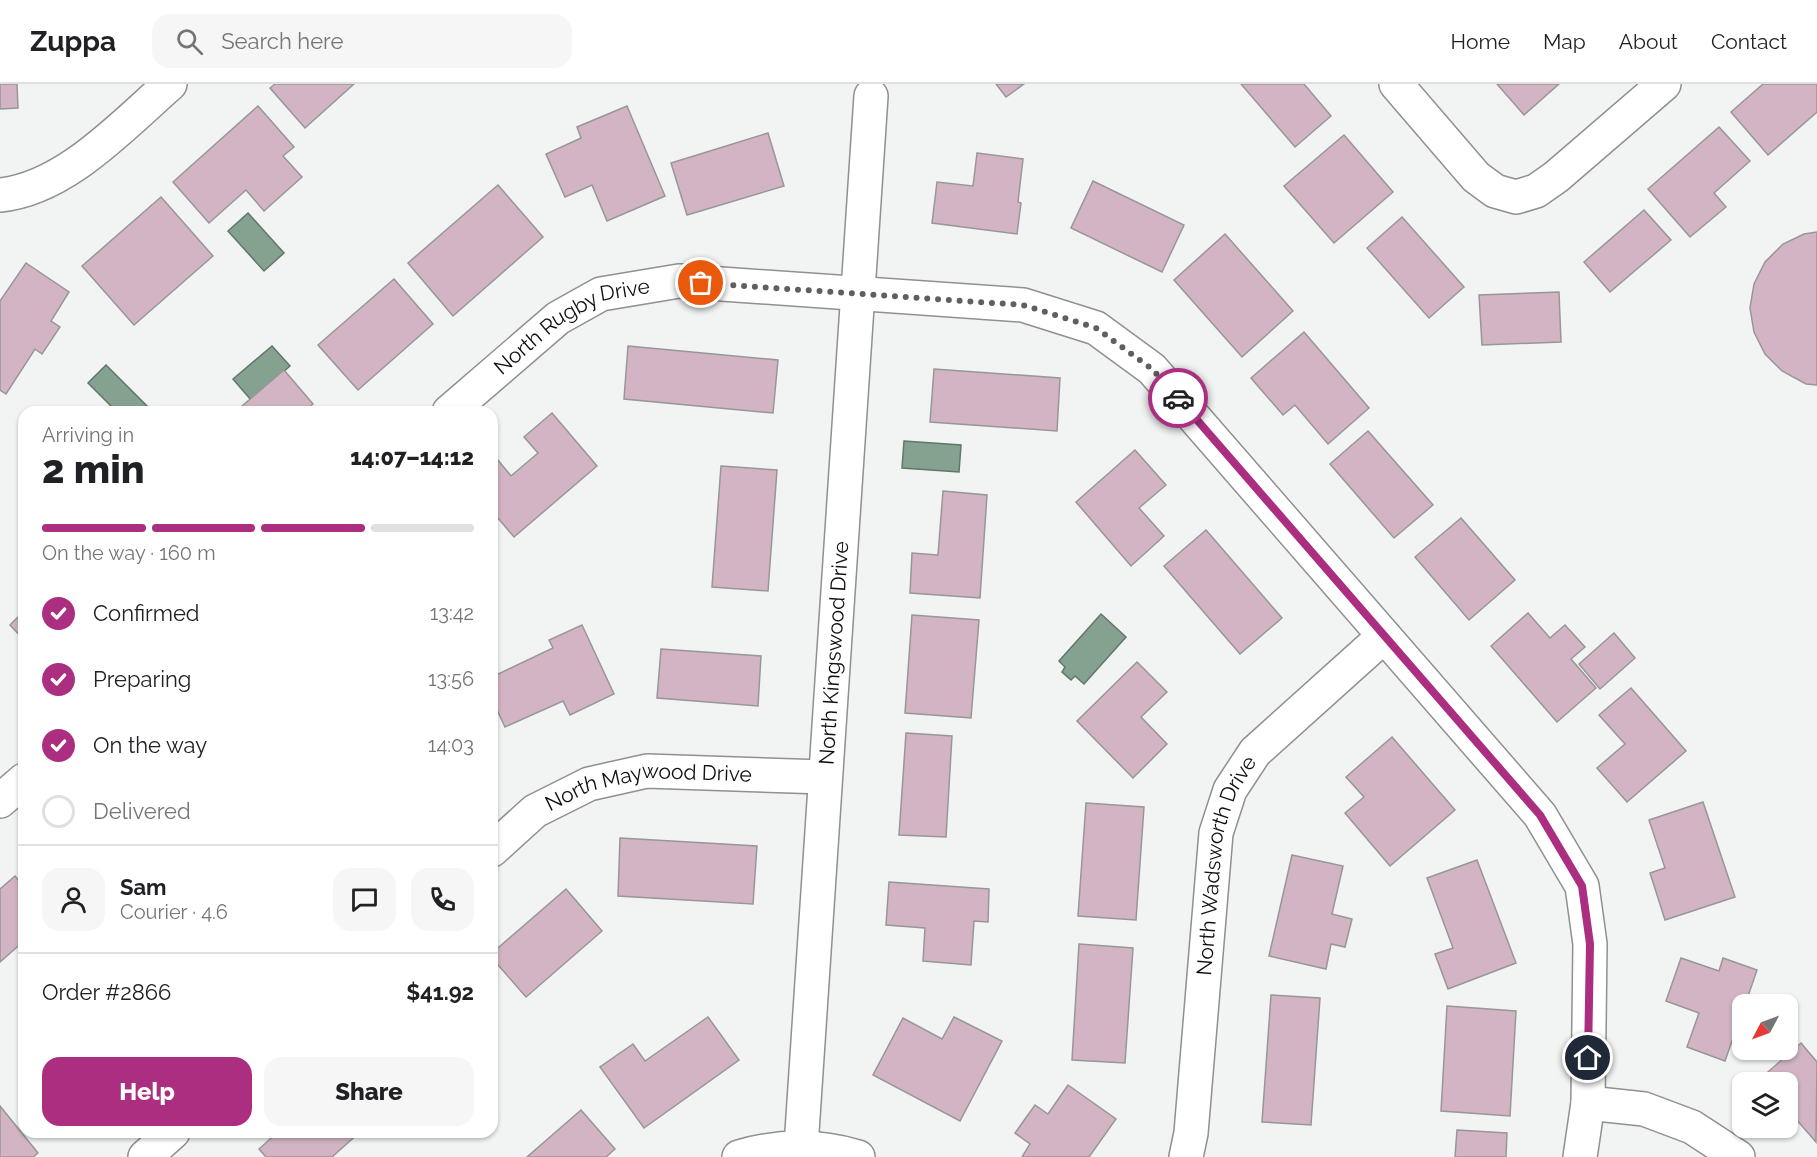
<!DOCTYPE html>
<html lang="en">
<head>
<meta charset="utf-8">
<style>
	body { margin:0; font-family:Raleway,sans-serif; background:#f6f6f6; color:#202124; height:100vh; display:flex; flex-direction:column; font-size:22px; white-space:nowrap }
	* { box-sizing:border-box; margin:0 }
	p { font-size:20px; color:#757577 }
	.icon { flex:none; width:33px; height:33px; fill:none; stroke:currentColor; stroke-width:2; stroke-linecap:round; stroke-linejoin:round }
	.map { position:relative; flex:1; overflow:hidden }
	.sheet { position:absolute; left:18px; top:322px; width:480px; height:732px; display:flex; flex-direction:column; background:#fff; border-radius:18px; box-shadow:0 2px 4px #0004 }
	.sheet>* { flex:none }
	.needle { width:39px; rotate:229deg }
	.fabs { position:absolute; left:1732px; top:910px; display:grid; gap:12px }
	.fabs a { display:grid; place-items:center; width:66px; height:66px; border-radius:12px; background:#fff; box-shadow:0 2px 4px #0004; font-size:30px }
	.pin { position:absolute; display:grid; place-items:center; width:51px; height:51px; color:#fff; margin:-26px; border:3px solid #fff; border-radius:50%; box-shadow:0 2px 6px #0007 }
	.courier { position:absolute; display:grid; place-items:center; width:60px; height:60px; margin:-30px; border:4px solid #ab2e80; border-radius:50%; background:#fff; color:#222; box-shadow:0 2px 8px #0007 }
	.headline em { font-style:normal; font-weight:800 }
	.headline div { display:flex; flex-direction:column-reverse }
	.headline { display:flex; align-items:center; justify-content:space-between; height:102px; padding:0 24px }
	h1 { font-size:39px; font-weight:800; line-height:45px }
	.bar { display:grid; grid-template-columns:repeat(4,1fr); gap:9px 6px; align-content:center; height:72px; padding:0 24px }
	.bar i { height:8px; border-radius:4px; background:#e0e0e0 }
	.bar .on { background:#ab2e80 }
	.bar p { grid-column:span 4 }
	.line { display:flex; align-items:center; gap:15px; padding:0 24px; border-top:2px solid #e0e0e0 }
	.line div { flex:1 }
	.round { display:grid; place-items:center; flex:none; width:63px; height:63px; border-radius:18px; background:#f6f6f6 }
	ol { padding:0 24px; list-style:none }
	li { display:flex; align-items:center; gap:18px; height:66px }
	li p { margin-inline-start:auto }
	li .icon { padding:6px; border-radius:50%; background:#ab2e80; color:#fff; stroke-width:4 }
	li:last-child { color:#757577 }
	li i { width:33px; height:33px; border:3px solid #e0e0e0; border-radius:50% }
	.cta { display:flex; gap:12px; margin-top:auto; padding:12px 24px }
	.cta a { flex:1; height:69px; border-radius:18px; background:#ab2e80; color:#fff; font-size:24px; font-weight:800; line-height:69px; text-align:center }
	.cta a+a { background:#f6f6f6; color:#202124 }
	header { display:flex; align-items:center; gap:36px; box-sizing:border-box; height:84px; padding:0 30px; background:#fff; border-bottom:2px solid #e0e0e0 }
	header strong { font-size:28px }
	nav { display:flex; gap:33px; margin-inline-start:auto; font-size:21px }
	.search { width:420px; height:54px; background:#f6f6f6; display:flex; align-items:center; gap:15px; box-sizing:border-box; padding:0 21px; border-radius:18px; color:#757577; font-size:22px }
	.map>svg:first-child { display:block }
	.water { fill:#85a190; stroke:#627669; stroke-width:1.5 }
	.building { fill:#d2b4c4; stroke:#999698; stroke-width:1.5 }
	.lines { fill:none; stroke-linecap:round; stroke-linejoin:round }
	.street-casing { stroke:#8e918f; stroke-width:36 }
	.street { stroke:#fff; stroke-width:33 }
	.done { stroke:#5e605e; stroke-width:6; stroke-dasharray:0 10.8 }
	.route { stroke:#ab2e80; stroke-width:8 }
	.labels { text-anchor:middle; stroke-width:4.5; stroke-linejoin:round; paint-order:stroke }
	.street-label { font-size:21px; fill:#0f100f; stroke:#f1f4f2 }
</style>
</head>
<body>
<header>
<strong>Zuppa</strong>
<div class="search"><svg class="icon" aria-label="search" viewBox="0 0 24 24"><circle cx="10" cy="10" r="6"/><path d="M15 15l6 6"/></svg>Search here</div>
<nav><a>Home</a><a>Map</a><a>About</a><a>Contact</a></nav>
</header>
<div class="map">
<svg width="1817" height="1073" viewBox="0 0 1817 1073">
	<rect width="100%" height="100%" fill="#f1f4f2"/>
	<g class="water">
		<path d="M248,129L284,169L264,187L228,147Z"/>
		<path d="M272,262L290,282L251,316L233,295Z"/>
		<path d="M106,281L150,325L146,328H117L88,299Z"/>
		<path d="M904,357L961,361L959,388L902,384Z"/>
		<path d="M1101,530L1126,553L1084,600L1075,592L1071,596L1062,588L1065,583L1059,577Z"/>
	</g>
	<g class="building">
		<path d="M0,0H17L18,24L0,25Z"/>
		<path d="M275,0H354L305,44L270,4Z"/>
		<path d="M996,0H1024L1006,13Z"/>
		<path d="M1241,0H1304L1331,32L1295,63Z"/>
		<path d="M1497,0H1559L1524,31Z"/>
		<path d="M1763,0H1817V28L1768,71L1731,28Z"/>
		<path d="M258,22L294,63L283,72L302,93L264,127L246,106L209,139L173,98Z"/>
		<path d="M627,22L665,112L607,137L592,101L565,113L546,70L581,54L577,43Z"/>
		<path d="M1719,43L1750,77L1714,109L1726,123L1690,153L1648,105Z"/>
		<path d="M768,49L784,102L687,131L671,79Z"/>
		<path d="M1344,51L1393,108L1334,159L1284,102Z"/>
		<path d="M977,69L1023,75L1018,118L1021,119L1017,150L932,139L937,98L973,102Z"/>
		<path d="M1093,97L1184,141L1162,188L1071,144Z"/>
		<path d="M498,101L543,153L453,232L408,179Z"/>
		<path d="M161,113L213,172L134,241L82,182Z"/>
		<path d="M1644,126L1671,156L1610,208L1584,178Z"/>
		<path d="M1402,133L1464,203L1429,234L1367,164Z"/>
		<path d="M1817,148V301L1806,300L1782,287L1765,270L1754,248L1750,224L1754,200L1765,178L1783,160L1804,150Z"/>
		<path d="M1225,150L1293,227L1242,273L1174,196Z"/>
		<path d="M26,179L69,208L51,237L60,243L42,270L35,265L6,310L0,306V217Z"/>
		<path d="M394,195L433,240L358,306L318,261Z"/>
		<path d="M1559,208L1561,258L1482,261L1479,211Z"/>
		<path d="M1304,248L1369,324L1328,360L1295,321L1283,331L1251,294Z"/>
		<path d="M628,262L778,276L773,329L624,315Z"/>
		<path d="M934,285L1060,294L1057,347L930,338Z"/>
		<path d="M284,286L313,320L304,328H235Z"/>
		<path d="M552,329L597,382L514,453L492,427V381L498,376L511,392L538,369L524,353Z"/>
		<path d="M1368,347L1433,421L1394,454L1330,380Z"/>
		<path d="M1135,366L1166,401L1139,424L1164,452L1131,482L1076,418Z"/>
		<path d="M721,382L777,386L768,507L712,503Z"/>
		<path d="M943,407L987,411L980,514L910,509L912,469L938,471Z"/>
		<path d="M1461,434L1515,496L1469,536L1415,473Z"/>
		<path d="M1206,446L1282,534L1240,570L1164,482Z"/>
		<path d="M24,527V556L10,541Z"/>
		<path d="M1528,529L1550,554L1565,541L1585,563L1571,575L1596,604L1557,638L1491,562Z"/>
		<path d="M912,531L979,536L971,634L905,629Z"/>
		<path d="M582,541L614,610L570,631L563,617L505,643L492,615V593L553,564L549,556Z"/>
		<path d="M1614,549L1635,574L1600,605L1579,580Z"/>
		<path d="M661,565L761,572L758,622L657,614Z"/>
		<path d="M1137,578L1167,608L1141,633L1167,660L1133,694L1077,637Z"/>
		<path d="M1631,604L1686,667L1627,718L1597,684L1625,660L1599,631Z"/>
		<path d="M906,649L952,652L946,753L899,751Z"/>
		<path d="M1392,653L1455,726L1390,782L1345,729L1364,713L1346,693Z"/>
		<path d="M1703,718L1735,813L1665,836L1650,789L1665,784L1649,736Z"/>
		<path d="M1086,719L1144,723L1136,836L1078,832Z"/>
		<path d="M620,754L757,762L753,820L618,812Z"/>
		<path d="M1292,771L1343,782L1332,830L1352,835L1345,863L1331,860L1326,885L1269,872Z"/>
		<path d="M1477,776L1516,879L1448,905L1435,870L1453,864L1427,794Z"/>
		<path d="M15,792L24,803V857L0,878V805Z"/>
		<path d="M889,798L989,805L988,838L974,837L971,881L923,877L925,844L886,841Z"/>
		<path d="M566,805L602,847L526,913L492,874V869Z"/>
		<path d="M1079,860L1133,864L1125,979L1072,976Z"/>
		<path d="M1681,874L1719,887L1723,874L1757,886L1745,921H1743V926L1725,977L1687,963L1699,929L1666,917Z"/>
		<path d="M1271,911L1320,914L1311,1041L1262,1038Z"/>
		<path d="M1447,922L1516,927L1510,1032L1441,1027Z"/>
		<path d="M708,933L739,976L644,1044L600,983L633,960L645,977Z"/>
		<path d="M954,933L1002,957L960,1037L873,991L903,934L942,955Z"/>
		<path d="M1801,959L1817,978L1816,1058L1788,1026V999H1765L1761,994Z"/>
		<path d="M1068,1001L1116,1035L1089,1073H1022L1030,1060L1015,1049L1035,1021L1048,1030Z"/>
		<path d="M0,1022L38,1069L33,1073H0Z"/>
		<path d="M581,1026L615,1065L606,1073H527Z"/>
		<path d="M1457,1046L1507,1049L1506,1073H1455Z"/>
		<path d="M278,1048H360L332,1073H266L259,1065Z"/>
	</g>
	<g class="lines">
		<defs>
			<g id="street">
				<path d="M1396,0L1476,93L1495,107L1516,113L1536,107L1556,93L1664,0"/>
				<path d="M0,111C65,105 123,41 170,0"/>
				<path id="s1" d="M449,328L558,234L601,210L679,197L1023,221L1096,244L1152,285L1540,731L1582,802L1590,860L1588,1019L1644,1025L1692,1043L1738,1073"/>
				<path d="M0,717L24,696"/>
				<path id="s2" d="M492,766L535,727L589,700L647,687L824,693"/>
				<path id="s3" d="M801,1063L871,12"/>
				<path d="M145,1073L173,1048"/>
				<path d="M739,1073C779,1061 818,1061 858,1073"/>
				<path id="s4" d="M1186,1073L1191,1049L1216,749L1230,706L1255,668L1384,552"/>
				<path d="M1580,1073L1588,1019"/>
			</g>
		</defs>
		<use href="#street" class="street-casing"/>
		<use href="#street" class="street"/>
	</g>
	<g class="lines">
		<path class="done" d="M701,199L1023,221L1096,244L1152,285L1178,314"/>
		<path class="route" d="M1178,314L1540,731L1582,802L1590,860L1588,974"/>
	</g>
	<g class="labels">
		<g class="street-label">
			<text dy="7" stroke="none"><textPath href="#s1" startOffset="153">North Rugby Drive</textPath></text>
			<text dy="7" stroke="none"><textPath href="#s3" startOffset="495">North Kingswood Drive</textPath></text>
			<text dy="7" stroke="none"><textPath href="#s2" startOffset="177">North Maywood Drive</textPath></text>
			<text dy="7" stroke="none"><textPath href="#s4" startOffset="296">North Wadsworth Drive</textPath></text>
		</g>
	</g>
</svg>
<div class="fabs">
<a><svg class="needle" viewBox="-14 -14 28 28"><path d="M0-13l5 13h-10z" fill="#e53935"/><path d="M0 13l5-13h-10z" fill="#757577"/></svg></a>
<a><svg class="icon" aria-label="layers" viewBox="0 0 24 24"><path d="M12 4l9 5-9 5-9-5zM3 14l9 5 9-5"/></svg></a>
</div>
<div class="pin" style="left:701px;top:199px;background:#ea580c"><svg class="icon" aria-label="bag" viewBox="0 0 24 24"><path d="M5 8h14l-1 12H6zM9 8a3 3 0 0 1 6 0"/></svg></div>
<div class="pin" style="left:1588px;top:974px;background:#1f2937"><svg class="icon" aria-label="home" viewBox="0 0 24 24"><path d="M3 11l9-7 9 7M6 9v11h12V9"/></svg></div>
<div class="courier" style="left:1178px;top:314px"><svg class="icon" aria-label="car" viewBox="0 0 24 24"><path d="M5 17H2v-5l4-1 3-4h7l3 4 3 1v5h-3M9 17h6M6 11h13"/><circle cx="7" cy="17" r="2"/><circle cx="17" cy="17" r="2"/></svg></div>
<section class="sheet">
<div class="headline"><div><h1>2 min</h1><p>Arriving in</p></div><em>14:07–14:12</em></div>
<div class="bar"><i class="on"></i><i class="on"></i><i class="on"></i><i></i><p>On the way · 160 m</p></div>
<ol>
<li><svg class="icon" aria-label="check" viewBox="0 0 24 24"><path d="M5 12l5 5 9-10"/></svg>Confirmed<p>13:42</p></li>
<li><svg class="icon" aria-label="check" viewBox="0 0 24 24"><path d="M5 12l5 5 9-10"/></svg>Preparing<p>13:56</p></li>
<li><svg class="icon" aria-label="check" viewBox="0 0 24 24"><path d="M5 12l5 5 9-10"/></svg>On the way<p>14:03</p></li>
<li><i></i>Delivered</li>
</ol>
<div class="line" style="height:108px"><a class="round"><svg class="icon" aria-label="person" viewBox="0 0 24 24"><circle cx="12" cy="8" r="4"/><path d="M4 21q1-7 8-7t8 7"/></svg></a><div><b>Sam</b><p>Courier · 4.6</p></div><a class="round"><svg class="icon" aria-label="chat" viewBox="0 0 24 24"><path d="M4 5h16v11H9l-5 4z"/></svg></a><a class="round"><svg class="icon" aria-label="phone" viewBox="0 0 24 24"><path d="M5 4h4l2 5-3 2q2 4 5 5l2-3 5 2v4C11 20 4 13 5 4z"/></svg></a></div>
<div class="line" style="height:78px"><div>Order #2866</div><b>$41.92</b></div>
<div class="cta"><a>Help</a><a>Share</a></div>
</section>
</div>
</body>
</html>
